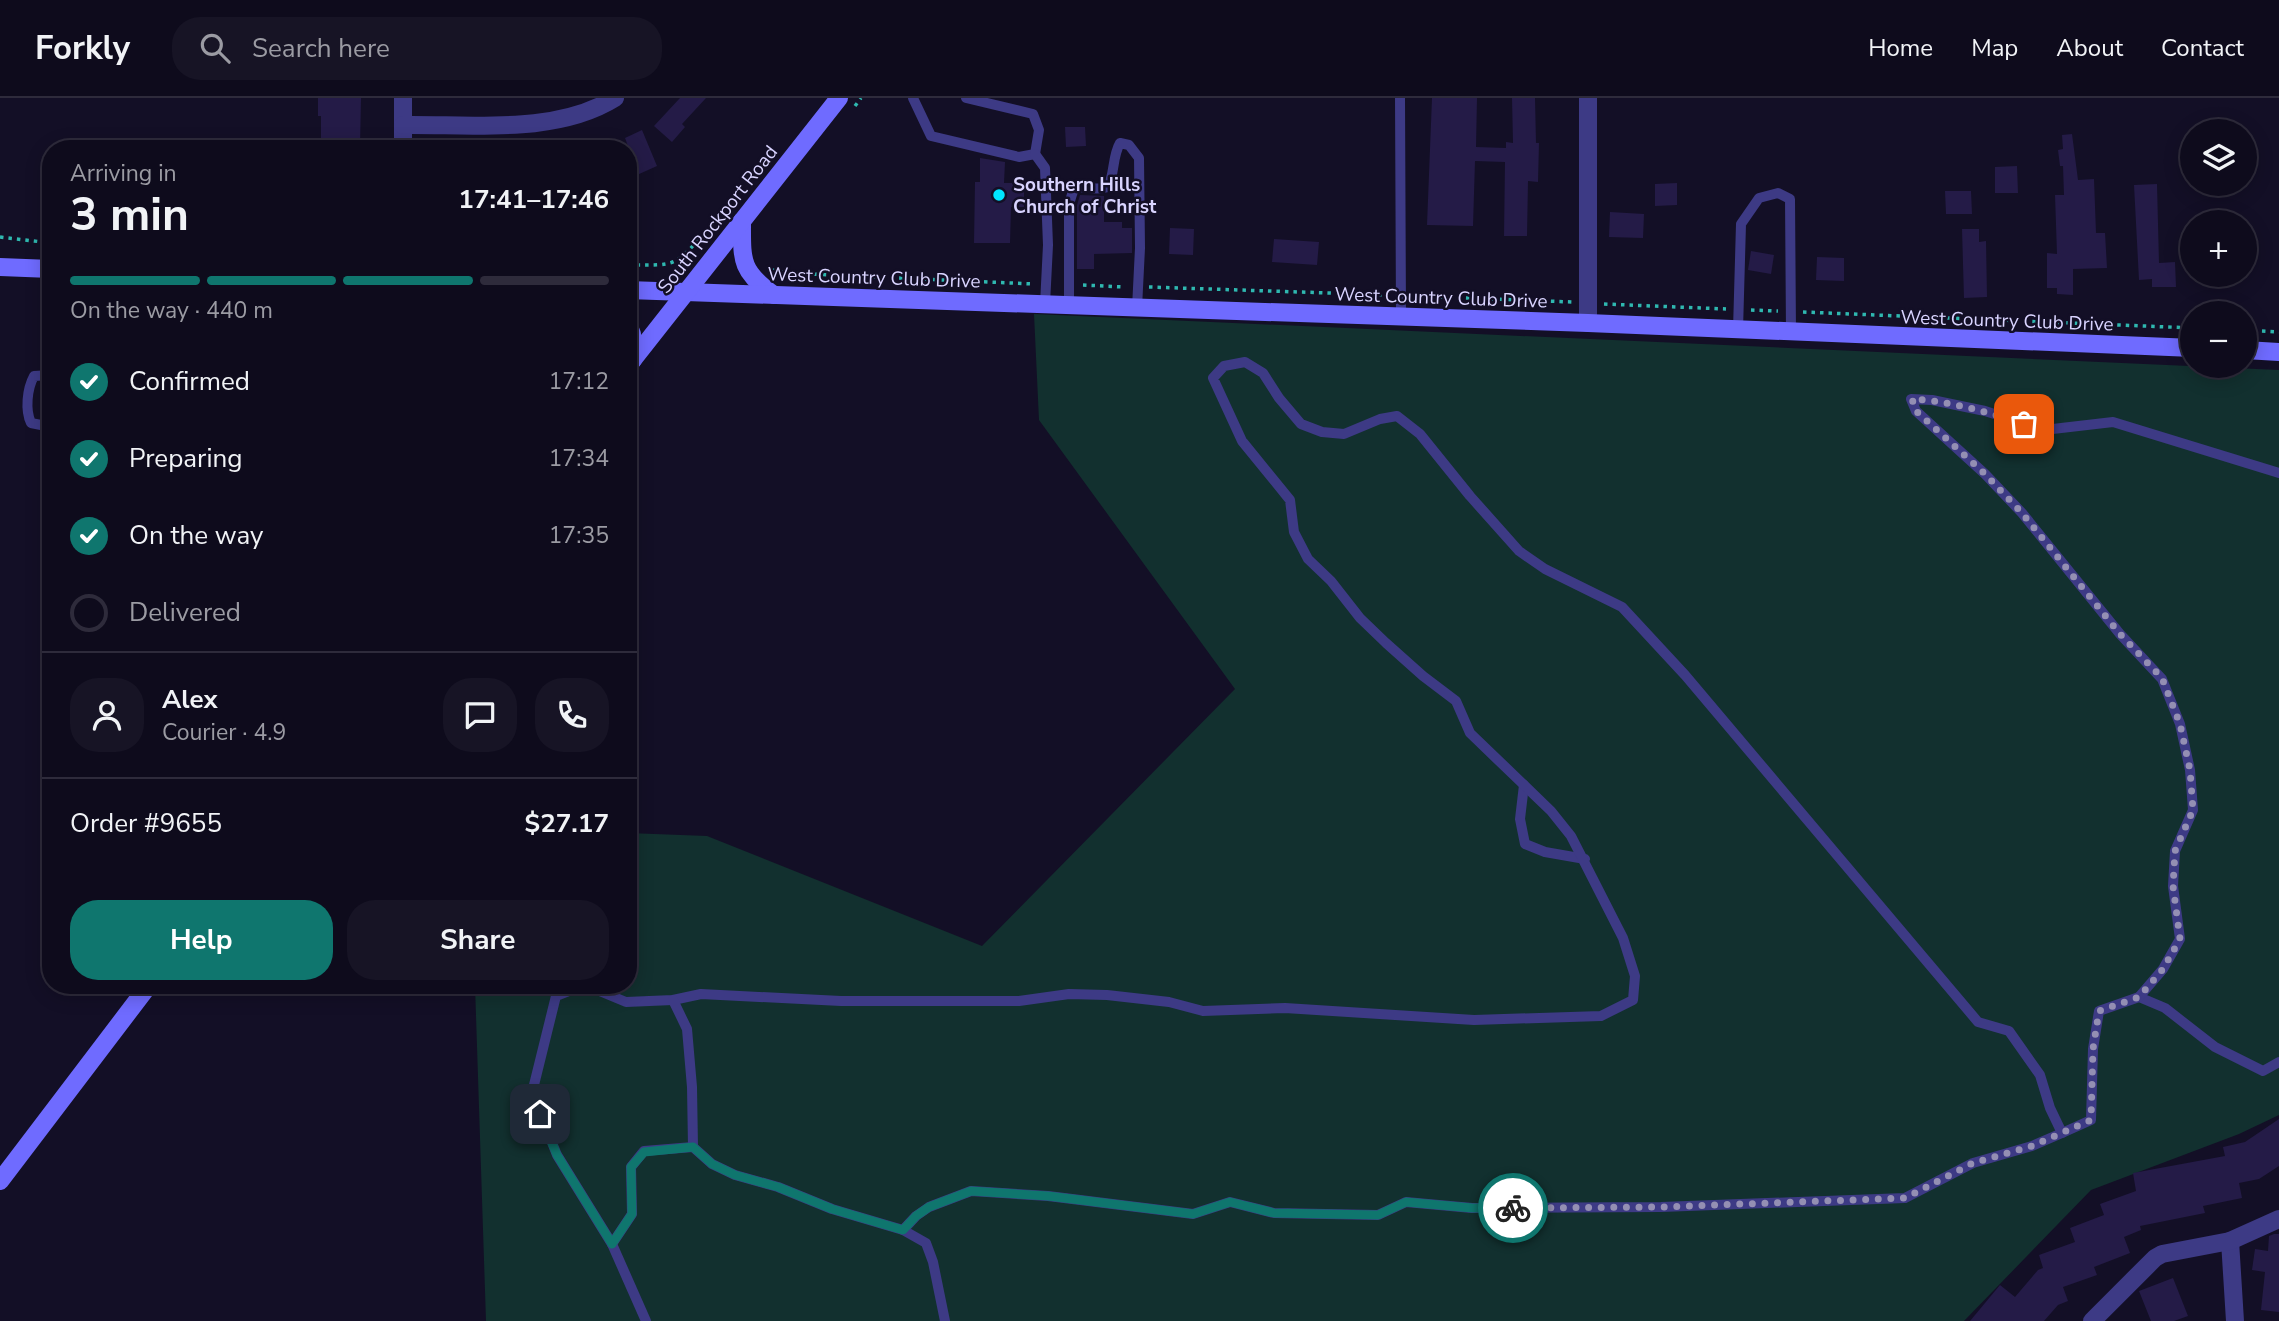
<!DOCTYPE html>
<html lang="en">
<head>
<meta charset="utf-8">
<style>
	body { margin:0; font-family:"Nunito Sans",sans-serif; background:#171425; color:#f1f3f6; height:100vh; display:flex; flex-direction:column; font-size:26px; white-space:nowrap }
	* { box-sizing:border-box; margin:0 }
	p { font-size:23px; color:#9b9ba3 }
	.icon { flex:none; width:38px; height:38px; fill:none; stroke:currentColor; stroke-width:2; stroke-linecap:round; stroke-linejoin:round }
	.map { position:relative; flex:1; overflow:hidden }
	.details { position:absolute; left:42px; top:42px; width:595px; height:854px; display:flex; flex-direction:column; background:#0e0b1c; border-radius:28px; box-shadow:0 4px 18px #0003,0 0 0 2px #2e2b3b }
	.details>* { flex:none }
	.controls { position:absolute; left:2180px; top:21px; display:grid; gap:14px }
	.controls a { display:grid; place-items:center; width:77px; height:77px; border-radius:50%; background:#0e0b1c; box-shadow:0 4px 18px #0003,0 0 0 2px #2e2b3b; font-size:35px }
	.pin { position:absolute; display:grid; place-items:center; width:60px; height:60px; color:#fff; margin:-30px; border-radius:14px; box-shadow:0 4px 10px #0006 }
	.courier { position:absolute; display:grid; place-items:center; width:70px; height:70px; margin:-35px; border:5px solid #0f766e; border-radius:50%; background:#fff; color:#222; box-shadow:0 2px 9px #0007 }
	.headline em { font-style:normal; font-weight:700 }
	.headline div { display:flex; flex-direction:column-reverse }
	.headline { display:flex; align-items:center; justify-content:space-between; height:119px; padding:0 28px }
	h1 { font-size:46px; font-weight:700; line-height:52px }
	.bar { display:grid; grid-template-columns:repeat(4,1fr); gap:10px 7px; align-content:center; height:84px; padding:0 28px }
	.bar i { height:9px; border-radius:5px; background:#2e2b3b }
	.bar .on { background:#0f766e }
	.bar p { grid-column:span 4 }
	.line { display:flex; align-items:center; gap:18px; padding:0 28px; border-top:2px solid #2e2b3b }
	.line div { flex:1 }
	.round { display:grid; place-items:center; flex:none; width:74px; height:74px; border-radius:28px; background:#171425 }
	ol { padding:0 28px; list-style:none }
	li { display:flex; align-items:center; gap:21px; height:77px }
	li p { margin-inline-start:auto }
	li .icon { padding:7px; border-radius:50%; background:#0f766e; color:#fff; stroke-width:4 }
	li:last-child { color:#9b9ba3 }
	li i { width:38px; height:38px; border:4px solid #2e2b3b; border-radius:50% }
	.primary-button { display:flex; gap:14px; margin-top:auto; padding:14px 28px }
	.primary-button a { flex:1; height:80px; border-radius:28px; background:#0f766e; color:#fff; font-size:28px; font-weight:700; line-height:80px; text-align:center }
	.primary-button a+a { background:#171425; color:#f1f3f6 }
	header { display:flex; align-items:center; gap:42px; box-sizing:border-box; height:98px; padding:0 35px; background:#0e0b1c; border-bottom:2px solid #2e2b3b }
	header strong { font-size:33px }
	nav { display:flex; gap:38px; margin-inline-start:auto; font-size:24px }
	.search { width:490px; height:63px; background:#171425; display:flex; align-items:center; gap:18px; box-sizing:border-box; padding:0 24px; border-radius:28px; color:#9b9ba3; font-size:26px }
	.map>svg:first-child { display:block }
	.green { fill:#12302f }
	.building { fill:#241b47 }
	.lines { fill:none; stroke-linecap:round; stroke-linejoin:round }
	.path { stroke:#2fb8b0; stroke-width:3.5; stroke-dasharray:3.5 5; stroke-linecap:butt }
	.lane { stroke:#3d3a85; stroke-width:10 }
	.street { stroke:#3d3a85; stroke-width:18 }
	.secondary { stroke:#6f6bff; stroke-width:18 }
	.done { stroke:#948fb3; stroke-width:7; stroke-dasharray:0 12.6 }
	.route { stroke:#0f766e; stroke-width:9 }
	.poi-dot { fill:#00e5ff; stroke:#130f26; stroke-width:2.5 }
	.labels { text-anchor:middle; stroke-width:5; stroke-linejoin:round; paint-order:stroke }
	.poi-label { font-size:19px; font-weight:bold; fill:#d9d4ff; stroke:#130f26; text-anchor:start }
	.street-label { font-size:19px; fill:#d9d4ff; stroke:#130f26 }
</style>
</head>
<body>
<header>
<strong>Forkly</strong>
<div class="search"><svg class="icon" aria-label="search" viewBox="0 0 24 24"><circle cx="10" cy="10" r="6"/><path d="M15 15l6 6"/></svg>Search here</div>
<nav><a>Home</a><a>Map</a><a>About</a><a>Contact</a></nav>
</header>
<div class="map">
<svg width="2279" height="1223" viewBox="0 0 2279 1223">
	<rect width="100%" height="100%" fill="#130f26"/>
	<path class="green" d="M1034,216L2279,272V1017L2239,1036L2091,1092L1964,1223H486L475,887H628V735L707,738L982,848L1235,591L1039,322Z"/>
	<g class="building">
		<path d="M318,0H361L360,48H351V51H321V18H318Z"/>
		<path d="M680,0H706L682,26L685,29L672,44L654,28Z"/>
		<path d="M1432,0H1477L1476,49L1506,50V44L1513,45L1512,0H1535L1536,45H1539L1538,84L1528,83L1527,138H1504L1505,64L1475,63L1473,128L1427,127Z"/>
		<path d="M1065,29H1085L1086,48L1066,49Z"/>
		<path d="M642,32L657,68L628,81V48L625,40Z"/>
		<path d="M2072,36L2078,82L2094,81L2096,135H2105L2107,170L2073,171V197L2057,196V190H2047V155L2057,156L2055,97H2064L2063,68H2060L2058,52L2063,51L2062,37Z"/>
		<path d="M980,60L1005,64L1004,85H1024V109H1011L1010,145H974L975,84H980Z"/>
		<path d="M2017,68L2018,95H1995V69Z"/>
		<path d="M1677,85V107L1655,108V86Z"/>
		<path d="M2157,86L2159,165L2175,164L2176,189H2152V181L2139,182L2134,87Z"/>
		<path d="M1945,93H1971L1972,116H1946Z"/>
		<path d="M1080,97L1104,98V124H1122V130H1132V155L1094,156V171H1077V107Z"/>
		<path d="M1610,114L1644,116L1643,140L1609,139Z"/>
		<path d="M1170,130L1194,131L1193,157L1169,156Z"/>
		<path d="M1962,131H1979V144L1986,143L1987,199L1964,200Z"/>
		<path d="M1274,141L1319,144L1317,167L1272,164Z"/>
		<path d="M1751,153L1774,157L1771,176L1748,172Z"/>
		<path d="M1817,159L1844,160V183L1816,182Z"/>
		<path d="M2279,1021V1068L2259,1081L2239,1085L2242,1100L2203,1108L2205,1115L2140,1128L2141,1132L2124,1139L2130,1155L2094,1169L2097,1177L2063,1189L2068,1203L2058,1207L2044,1223H1970L2000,1187L2015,1199L2038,1172L2043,1170L2039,1157L2075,1144L2070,1130L2104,1117L2100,1106L2136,1093L2133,1075L2225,1058L2223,1049L2245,1044Z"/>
		<path d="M2274,1136H2279V1214L2261,1212L2265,1174L2252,1172L2255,1151L2268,1153L2269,1138Z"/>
		<path d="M2173,1180L2188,1218L2174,1223H2151L2139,1193Z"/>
	</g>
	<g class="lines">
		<g class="path">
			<path d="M855,8L861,0"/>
			<path d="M0,139L51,145"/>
			<path d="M628,167C676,167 674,170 706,133"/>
			<path d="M772,172L787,175L1033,186"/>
			<path d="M1083,187L1124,189"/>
			<path d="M1149,189L1390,197"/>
			<path d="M1415,198L1572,204"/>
			<path d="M1604,206L1726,211"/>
			<path d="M1751,212L1778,213"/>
			<path d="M1803,214L2193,230"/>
			<path d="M2245,232L2279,234"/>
		</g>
		<g class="lane">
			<path d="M913,0L931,38L1019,59L1035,56L1039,32L1033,16L966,0"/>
			<path d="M1400,0L1401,219"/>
			<path d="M1035,56L1045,70L1048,147L1045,206"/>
			<path d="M1069,207V106L1074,90C1086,88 1096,93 1108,89C1115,75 1112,59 1120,45L1129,47L1139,60L1140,150L1137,210"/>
			<path d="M1738,232L1741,126L1759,100L1778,95L1790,101L1791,234"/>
			<path d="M51,277L34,278C27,291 25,312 31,325L51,329"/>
			<path d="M1524,687L1520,721L1525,746L1545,754L1585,761"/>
			<path d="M584,887L556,898L532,995L557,1057L612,1146L632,1116L631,1069L644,1053L693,1049L712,1066L735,1077L778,1089L832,1111L903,1132L926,1145L933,1164L945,1223"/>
			<path d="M585,887L626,904L673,902L701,896L841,903H1019L1069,896L1107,897L1169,904L1203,913L1285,910L1474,922L1601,918L1633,902L1635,878L1623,840L1571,738L1551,713L1470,635L1456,603L1423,578L1386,545L1360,520L1331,483L1308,461L1294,434L1290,402L1242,343L1213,280L1224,268L1245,264L1263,275L1279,300L1301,326L1322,334L1344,336L1380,321L1397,318L1420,336L1470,398L1519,453L1545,471L1622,509L1685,577L1978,924L2009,933L2040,977L2050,1010L2062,1035L2032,1048L1973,1065L1905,1100L1661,1109L1472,1110L1406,1104L1378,1117L1274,1115L1230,1104L1193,1116L1048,1098L971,1093L929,1109L916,1118L903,1132"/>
			<path d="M2139,899L2165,910L2215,949L2263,973L2279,964"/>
			<path d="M673,902L687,931L692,989L693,1049"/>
			<path d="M2062,1035L2091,1022L2093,951L2099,913L2139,899L2163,871L2180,841L2173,788L2175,753L2193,712L2190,672L2180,626L2162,581L2120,536L2022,415L1985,376L1916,313L1911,301L1932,302L1985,313L2044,332L2113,324L2279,375"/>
			<path d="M612,1146L646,1223"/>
		</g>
		<g class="street">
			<path d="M403,0V51"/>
			<path d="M1588,0V225"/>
			<path d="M403,27C471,26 556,37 615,0"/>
			<path d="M2230,1143L2235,1223"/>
			<path d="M2092,1223L2155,1160L2162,1156L2230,1143L2279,1121"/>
		</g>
		<g class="secondary">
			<path d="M742,123C742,162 740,173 774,197"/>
			<path d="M0,169L51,171"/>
			<path d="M628,192L1588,225L2193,250"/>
			<path d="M628,226L632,236L633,262"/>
			<path d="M2245,252L2279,254"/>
			<path d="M628,268L839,0"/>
			<path d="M0,1083L149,887"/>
		</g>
	</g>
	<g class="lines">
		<path class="done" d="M1513,1110L1661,1109L1905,1100L1973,1065L2032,1048L2091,1022L2093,951L2099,913L2139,899L2163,871L2180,841L2173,788L2175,753L2193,712L2190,672L2180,626L2162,580L2120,536L2022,415L1985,376L1916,313L1912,301C1950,303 1987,314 2024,326"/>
		<path class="route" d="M540,1016L557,1057L612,1146L632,1116L631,1069L644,1054L693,1049L712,1066L735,1077L778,1089L832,1111L903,1132L916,1118L929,1109L971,1093L1048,1098L1193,1116L1230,1104L1274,1115L1378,1117L1406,1104L1472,1110H1513"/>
	</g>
	<circle class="poi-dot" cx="999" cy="97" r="7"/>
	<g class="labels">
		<g class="poi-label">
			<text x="1013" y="93">Southern Hills<tspan x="1013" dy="22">Church of Christ</tspan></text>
		</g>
		<g class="street-label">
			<text transform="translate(717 121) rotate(-52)" y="7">South Rockport Road</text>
			<text transform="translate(874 179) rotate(2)" y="7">West Country Club Drive</text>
			<text transform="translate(1441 199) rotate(2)" y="7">West Country Club Drive</text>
			<text transform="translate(2007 222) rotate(2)" y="7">West Country Club Drive</text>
		</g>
	</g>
</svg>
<div class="controls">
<a><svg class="icon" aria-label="layers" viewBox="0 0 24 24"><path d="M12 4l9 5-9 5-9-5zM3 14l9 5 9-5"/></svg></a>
<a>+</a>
<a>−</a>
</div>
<div class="pin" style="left:2024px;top:326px;background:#ea580c"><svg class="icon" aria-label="bag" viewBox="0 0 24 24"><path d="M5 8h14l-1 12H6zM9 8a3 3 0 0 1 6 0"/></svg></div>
<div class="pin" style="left:540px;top:1016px;background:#1f2937"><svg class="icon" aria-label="home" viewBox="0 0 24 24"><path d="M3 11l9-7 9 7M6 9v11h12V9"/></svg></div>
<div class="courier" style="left:1513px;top:1110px"><svg class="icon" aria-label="bike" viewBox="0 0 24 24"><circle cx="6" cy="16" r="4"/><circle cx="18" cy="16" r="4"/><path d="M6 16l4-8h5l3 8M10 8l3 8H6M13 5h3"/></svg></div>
<section class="details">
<div class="headline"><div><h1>3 min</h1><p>Arriving in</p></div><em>17:41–17:46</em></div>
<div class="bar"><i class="on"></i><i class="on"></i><i class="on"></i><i></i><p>On the way · 440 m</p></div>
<ol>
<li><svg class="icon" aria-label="check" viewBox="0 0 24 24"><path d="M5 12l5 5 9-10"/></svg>Confirmed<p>17:12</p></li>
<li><svg class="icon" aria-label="check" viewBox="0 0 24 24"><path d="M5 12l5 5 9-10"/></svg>Preparing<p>17:34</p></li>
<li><svg class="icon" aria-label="check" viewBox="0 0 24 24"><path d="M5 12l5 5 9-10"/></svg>On the way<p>17:35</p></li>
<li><i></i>Delivered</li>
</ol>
<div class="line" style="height:126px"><a class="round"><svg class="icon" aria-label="person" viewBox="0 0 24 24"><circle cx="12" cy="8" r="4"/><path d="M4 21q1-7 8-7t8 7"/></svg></a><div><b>Alex</b><p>Courier · 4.9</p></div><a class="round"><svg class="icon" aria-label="chat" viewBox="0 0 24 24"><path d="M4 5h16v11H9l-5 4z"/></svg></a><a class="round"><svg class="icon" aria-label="phone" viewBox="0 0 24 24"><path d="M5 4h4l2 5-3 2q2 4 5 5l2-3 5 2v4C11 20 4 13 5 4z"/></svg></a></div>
<div class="line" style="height:91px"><div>Order #9655</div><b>$27.17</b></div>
<div class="primary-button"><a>Help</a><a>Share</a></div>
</section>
</div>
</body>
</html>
